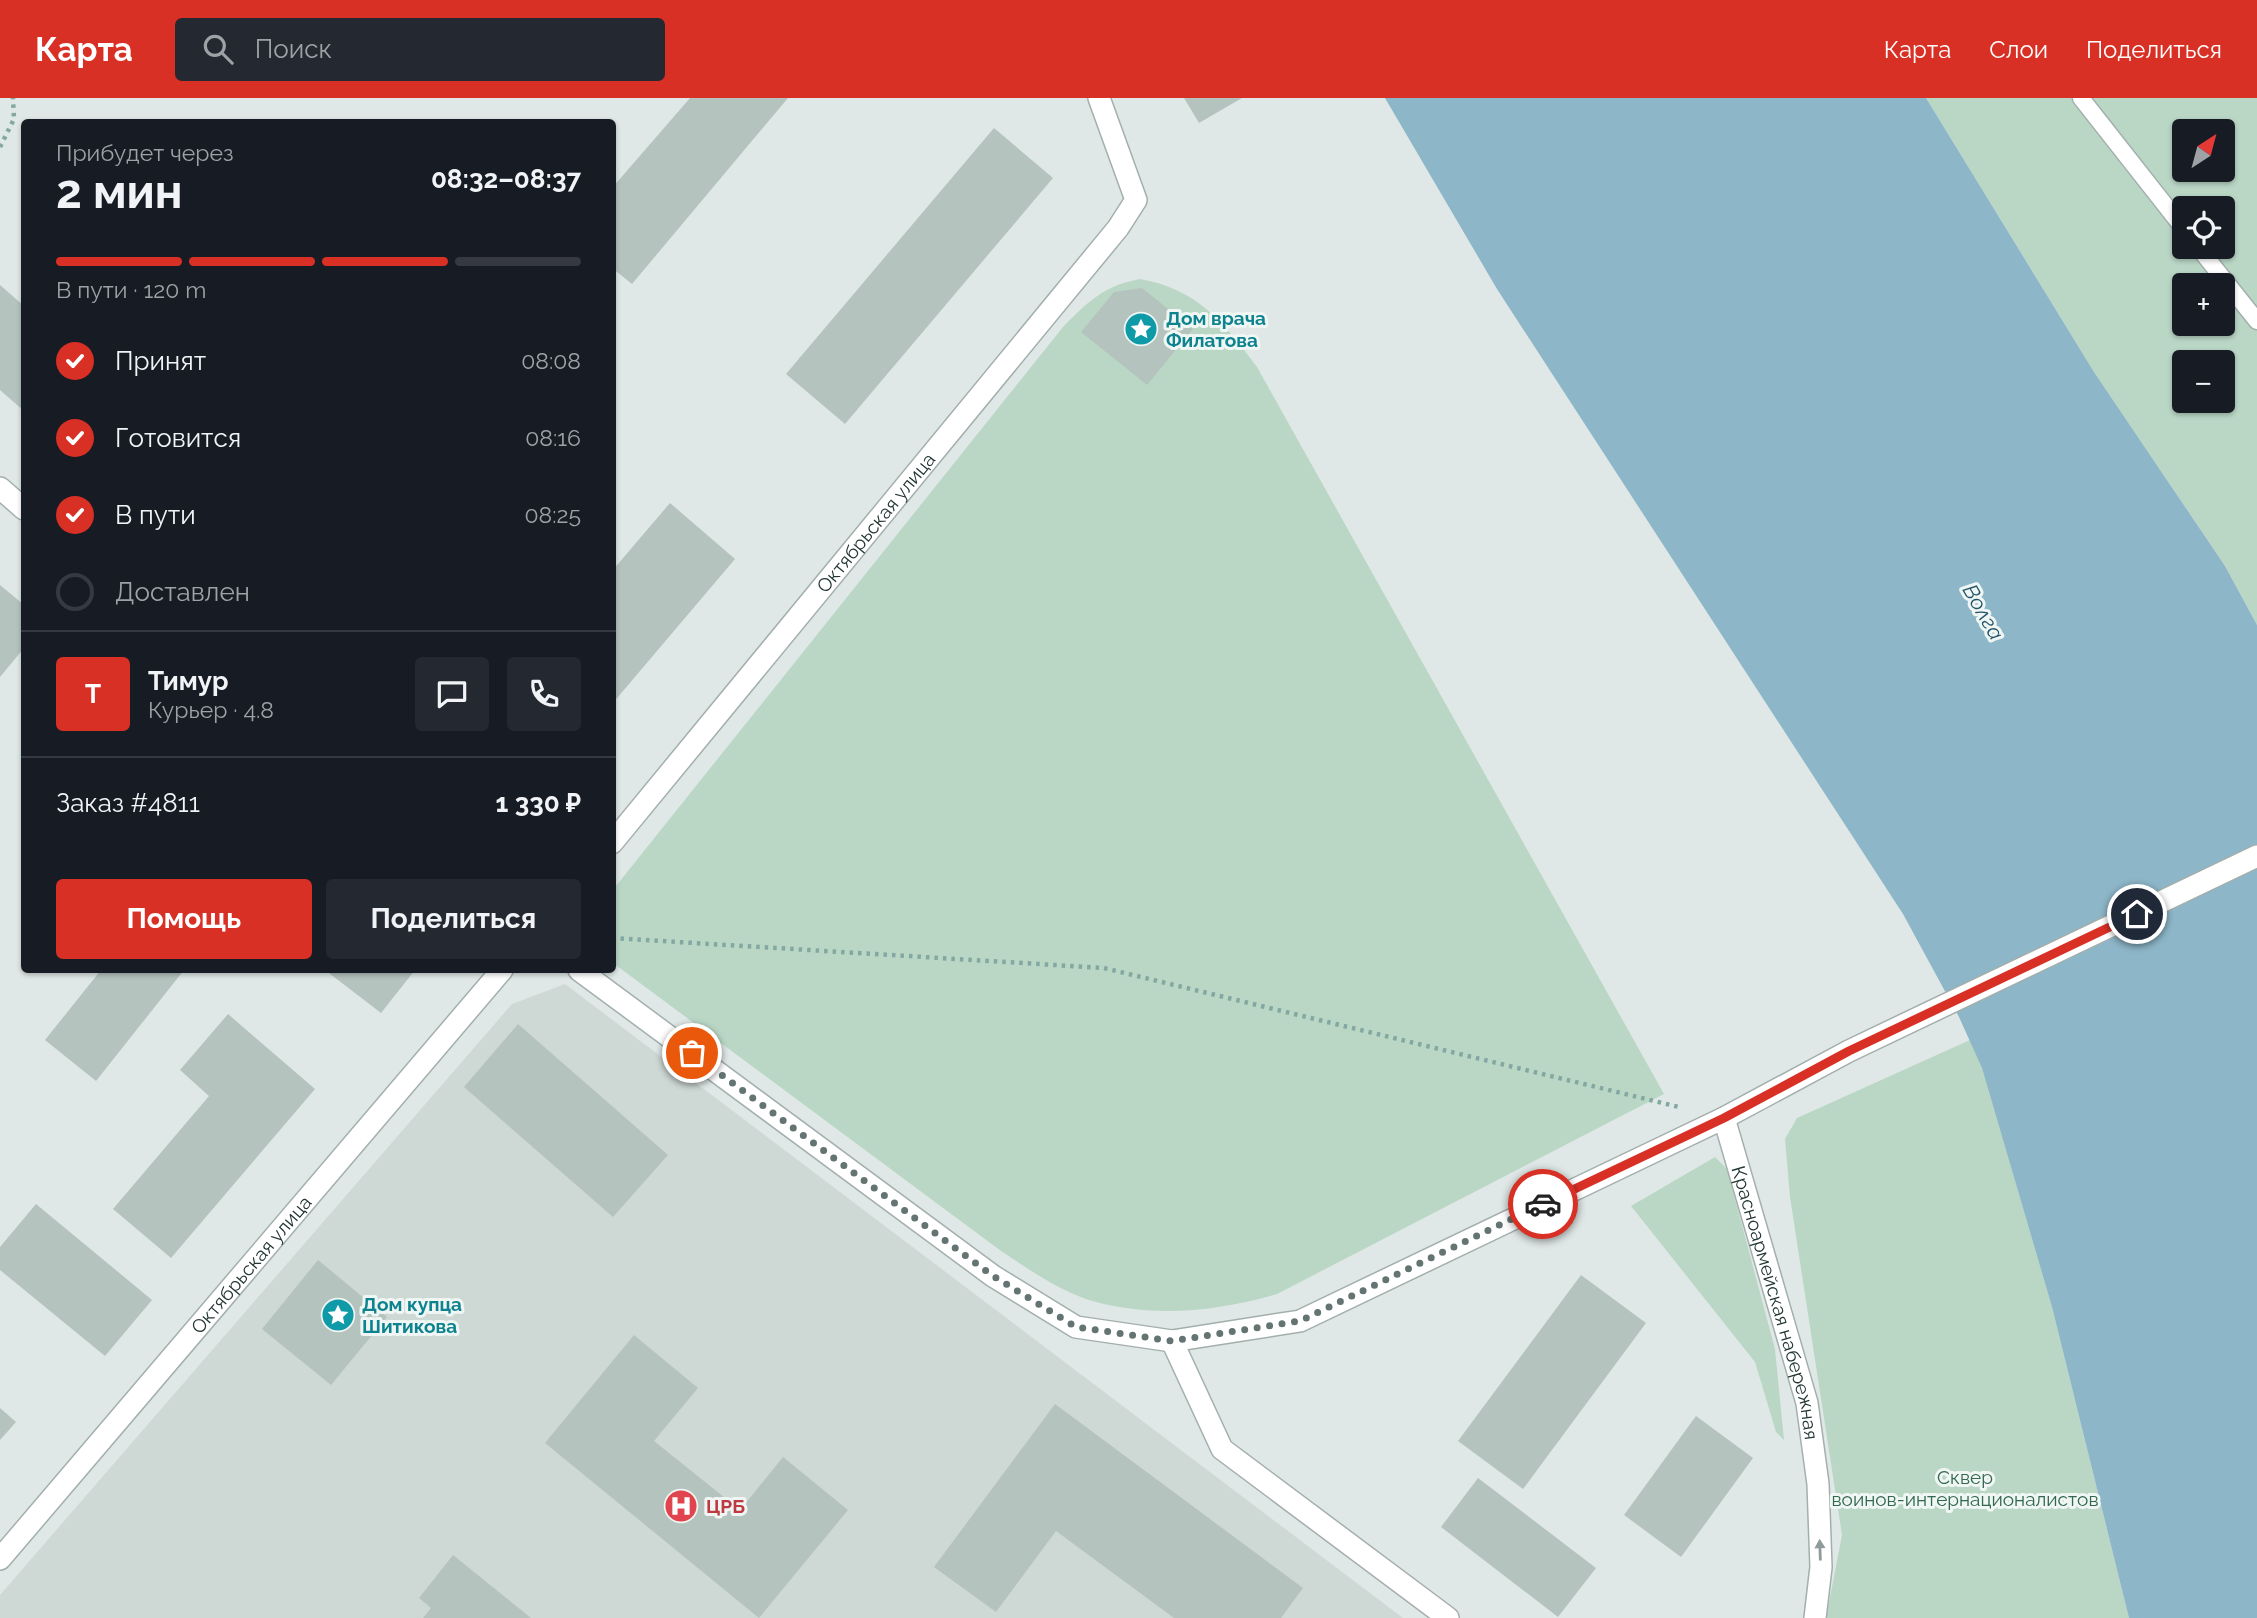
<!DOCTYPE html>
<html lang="ru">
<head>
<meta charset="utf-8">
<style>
	body { margin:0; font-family:Raleway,sans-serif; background:#242831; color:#f1f3f6; height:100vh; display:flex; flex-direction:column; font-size:26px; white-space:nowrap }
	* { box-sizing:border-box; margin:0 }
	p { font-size:23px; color:#9ea1a6 }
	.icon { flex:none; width:38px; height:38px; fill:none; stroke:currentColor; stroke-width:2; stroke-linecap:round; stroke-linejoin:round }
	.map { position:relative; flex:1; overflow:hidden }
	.sheet { position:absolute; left:21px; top:21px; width:595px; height:854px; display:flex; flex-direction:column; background:#171b24; border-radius:7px; box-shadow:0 2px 5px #0004 }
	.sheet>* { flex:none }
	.needle { width:46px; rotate:36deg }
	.buttons { position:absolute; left:2172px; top:21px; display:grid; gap:14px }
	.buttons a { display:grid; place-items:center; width:63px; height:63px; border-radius:7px; background:#171b24; box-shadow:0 2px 5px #0004; font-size:35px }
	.pin { position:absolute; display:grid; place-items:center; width:60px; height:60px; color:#fff; margin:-30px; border:4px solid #fff; border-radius:50%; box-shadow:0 2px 7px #0007 }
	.courier { position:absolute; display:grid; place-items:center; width:70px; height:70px; margin:-35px; border:5px solid #d93025; border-radius:50%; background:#fff; color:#222; box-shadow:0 2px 9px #0007 }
	.head em { font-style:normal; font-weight:700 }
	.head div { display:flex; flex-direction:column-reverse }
	.head { display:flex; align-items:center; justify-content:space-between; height:119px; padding:0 35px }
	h1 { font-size:46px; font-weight:700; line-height:52px }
	.bar { display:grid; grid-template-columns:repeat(4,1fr); gap:10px 7px; align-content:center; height:84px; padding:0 35px }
	.bar i { height:9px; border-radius:5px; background:#363941 }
	.bar .active { background:#d93025 }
	.bar p { grid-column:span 4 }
	.line { display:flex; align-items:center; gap:18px; padding:0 35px; border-top:2px solid #363941 }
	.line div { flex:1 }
	.round { display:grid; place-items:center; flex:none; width:74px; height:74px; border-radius:7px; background:#242831 }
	ol { padding:0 35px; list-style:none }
	li { display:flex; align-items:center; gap:21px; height:77px }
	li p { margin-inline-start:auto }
	li .icon { padding:7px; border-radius:50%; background:#d93025; color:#fff; stroke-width:4 }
	li:last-child { color:#9ea1a6 }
	li i { width:38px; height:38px; border:4px solid #363941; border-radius:50% }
	.cta { display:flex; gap:14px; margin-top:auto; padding:14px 35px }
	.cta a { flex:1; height:80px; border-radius:7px; background:#d93025; color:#fff; font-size:28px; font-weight:700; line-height:80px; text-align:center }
	.cta a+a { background:#242831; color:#f1f3f6 }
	header { display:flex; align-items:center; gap:42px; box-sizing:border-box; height:98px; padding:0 35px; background:#d93025; color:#fff }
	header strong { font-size:33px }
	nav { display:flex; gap:38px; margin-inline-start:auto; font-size:24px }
	.search { width:490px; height:63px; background:#242831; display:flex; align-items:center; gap:18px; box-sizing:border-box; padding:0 24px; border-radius:7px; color:#9ea1a6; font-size:26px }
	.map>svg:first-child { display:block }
	.built { fill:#ced8d5 }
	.green { fill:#bad7c6; fill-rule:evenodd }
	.water { fill:#8db6c8 }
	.building { fill:#b5c3bf }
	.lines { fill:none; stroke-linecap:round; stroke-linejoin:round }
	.service-casing { stroke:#a3afad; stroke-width:19 }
	.minor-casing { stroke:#a3afad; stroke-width:24 }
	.tertiary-casing { stroke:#a3afad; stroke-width:24 }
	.path { stroke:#83a8a2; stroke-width:4.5; stroke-dasharray:3.5 5; stroke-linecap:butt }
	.service { stroke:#fff; stroke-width:16 }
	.minor { stroke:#fff; stroke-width:21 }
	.tertiary { stroke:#fff; stroke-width:21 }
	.oneway { fill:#909a9a }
	.done { stroke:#647472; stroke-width:7; stroke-dasharray:0 12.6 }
	.route { stroke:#d93025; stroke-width:9 }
	.labels { text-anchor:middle; stroke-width:6; stroke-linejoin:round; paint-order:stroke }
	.culture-label { font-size:19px; font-weight:bold; fill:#0d838f; stroke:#eff6f3; text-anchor:start }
	.street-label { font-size:19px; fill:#223634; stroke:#eff6f3 }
	.park-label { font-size:19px; fill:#31684f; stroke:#eff6f3 }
	.health-label { font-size:19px; font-weight:bold; fill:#be3a42; stroke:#eff6f3; text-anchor:start }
	.water-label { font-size:21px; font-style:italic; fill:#24556b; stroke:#eff6f3 }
</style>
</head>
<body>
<header>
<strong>Карта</strong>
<div class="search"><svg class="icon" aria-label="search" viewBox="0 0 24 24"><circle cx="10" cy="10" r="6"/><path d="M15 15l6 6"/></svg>Поиск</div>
<nav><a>Карта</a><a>Слои</a><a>Поделиться</a></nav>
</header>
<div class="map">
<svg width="2257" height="1520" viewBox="0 0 2257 1520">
	<rect width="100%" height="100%" fill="#dfe8e6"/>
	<path class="built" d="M565,886L1403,1520H0V1497L512,906Z"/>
	<g class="green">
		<path d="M1926,0H2257V527L2225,468L2094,274ZM2184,33H2222V72H2184ZM2184,110H2222V149H2184ZM2184,187H2222V226H2184ZM2184,264H2222V303H2184Z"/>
		<path d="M1140,181C1197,191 1224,224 1257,269L1664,996L1277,1196C1218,1213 1156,1220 1096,1204C1062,1195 1030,1172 1001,1153L613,865L612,793L1063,229C1089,203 1103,188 1140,181Z"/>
		<path d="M1970,942L1982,969L2052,1209L2129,1520H1826L1842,1437L1790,1099L1785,1041L1797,1020Z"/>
		<path d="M1715,1059L1727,1071L1775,1251L1784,1342L1776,1334L1755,1264L1631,1108Z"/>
	</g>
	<path class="water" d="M1385,0H1926L2094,274L2225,468L2257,527V1520H2129L2052,1209L1982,970L1959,919L1903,816L1497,191Z"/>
	<g class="building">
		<path d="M690,0H788L632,186L612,170V90Z"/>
		<path d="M1184,0H1242L1199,25Z"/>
		<path d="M994,30L1053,80L845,326L786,276Z"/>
		<path d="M0,187L24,208V313L0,292Z"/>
		<path d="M1142,190L1193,231L1147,287L1081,234L1114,194Z"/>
		<path d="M670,405L735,461L612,606V473Z"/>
		<path d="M0,487L24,507V550L0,579Z"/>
		<path d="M101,872H184L96,983L45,942Z"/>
		<path d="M325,872H415L381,915Z"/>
		<path d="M228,916L315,991L171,1160L113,1111L209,998L180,972Z"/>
		<path d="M518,926L668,1057L613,1119L464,989Z"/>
		<path d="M36,1106L152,1202L105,1258L0,1172V1149Z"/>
		<path d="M318,1162L387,1219L331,1287L262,1231Z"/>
		<path d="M1581,1177L1646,1225L1523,1391L1458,1343Z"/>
		<path d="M634,1237L698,1290L654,1343L740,1412L783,1359L848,1412L759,1520L545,1345Z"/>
		<path d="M1055,1306L1303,1490L1281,1520H1174L1056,1433L996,1514L934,1469Z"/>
		<path d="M0,1310L16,1324L0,1342Z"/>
		<path d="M1696,1318L1753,1360L1681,1459L1624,1417Z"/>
		<path d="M1478,1380L1596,1470L1558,1519L1441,1429Z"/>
		<path d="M453,1457L531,1520H423L431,1510L419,1500Z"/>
	</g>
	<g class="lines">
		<defs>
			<g id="service">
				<path d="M2081,0L2184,131"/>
				<path d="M2198,149L2257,223"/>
			</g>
			<g id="minor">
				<path id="s1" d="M612,745L1118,130L1136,102L1099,0"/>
				<path d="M579,872L993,1178L1076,1229L1172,1243L1300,1223L1724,1020L1849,953L2257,758"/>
				<path id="s2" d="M1724,1020L1807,1305L1818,1386L1821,1469L1815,1520"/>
				<path d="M1172,1243L1222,1351L1448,1520"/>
				<path id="s3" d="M0,1461L502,872"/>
			</g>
			<path id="tertiary" d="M0,390L24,411"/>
		</defs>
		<use href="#service" class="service-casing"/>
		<use href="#minor" class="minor-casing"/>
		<use href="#tertiary" class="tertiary-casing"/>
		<g class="path">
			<path d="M0,49L14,21L13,0"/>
			<path d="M612,840L1104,870L1679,1009"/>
		</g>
		<use href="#service" class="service"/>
		<use href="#minor" class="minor"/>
		<use href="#tertiary" class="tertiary"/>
	</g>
	<defs><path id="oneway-solid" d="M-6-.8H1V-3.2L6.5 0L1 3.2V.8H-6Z" transform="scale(1.75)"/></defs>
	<use class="oneway" href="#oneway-solid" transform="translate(1820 1452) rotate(-92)"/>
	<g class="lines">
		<path class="done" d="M692,955L993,1178L1076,1229L1172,1243L1300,1223L1543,1106"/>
		<path class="route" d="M1543,1106L1724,1020L1849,953L2137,816"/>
	</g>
	<defs>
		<symbol id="sight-disc" viewBox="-11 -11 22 22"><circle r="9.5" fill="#0f9aa8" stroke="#eff6f3"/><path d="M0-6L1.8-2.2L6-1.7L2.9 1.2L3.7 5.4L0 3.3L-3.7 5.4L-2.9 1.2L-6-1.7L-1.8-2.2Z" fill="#fff"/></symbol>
		<symbol id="hospital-disc" viewBox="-11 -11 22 22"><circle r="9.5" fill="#e0444e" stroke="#eff6f3"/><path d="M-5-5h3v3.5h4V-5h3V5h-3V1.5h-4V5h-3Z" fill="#fff"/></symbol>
	</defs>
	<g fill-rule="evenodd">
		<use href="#sight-disc" x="1122" y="212" width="38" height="38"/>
		<use href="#sight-disc" x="319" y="1198" width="38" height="38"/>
		<use href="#hospital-disc" x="662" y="1389" width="38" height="38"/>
	</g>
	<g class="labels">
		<g class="culture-label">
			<text x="1166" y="227">Дом врача<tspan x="1166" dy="22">Филатова</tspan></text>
			<text x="362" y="1213">Дом купца<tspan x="362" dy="22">Шитикова</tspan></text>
		</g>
		<g class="street-label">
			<text dy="7" stroke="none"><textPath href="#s1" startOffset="415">Октябрьская улица</textPath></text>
			<text dy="7" stroke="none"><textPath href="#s3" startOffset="387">Октябрьская улица</textPath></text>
			<text dy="7" stroke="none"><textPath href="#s2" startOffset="192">Красноармейская набережная</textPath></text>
		</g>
		<g class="park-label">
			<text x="1965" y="1386">Сквер<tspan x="1965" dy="22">воинов-интернационалистов</tspan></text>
		</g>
		<g class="health-label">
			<text x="706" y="1415">ЦРБ</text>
		</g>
		<g class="water-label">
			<text transform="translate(1983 514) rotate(60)" y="7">Волга</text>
		</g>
	</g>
</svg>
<div class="buttons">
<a><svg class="needle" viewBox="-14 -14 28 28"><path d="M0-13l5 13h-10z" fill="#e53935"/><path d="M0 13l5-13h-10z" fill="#9ea1a6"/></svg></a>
<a><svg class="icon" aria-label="locate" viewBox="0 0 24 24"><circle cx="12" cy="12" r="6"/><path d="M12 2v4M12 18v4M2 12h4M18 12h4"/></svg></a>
<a>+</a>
<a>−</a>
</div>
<div class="pin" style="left:692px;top:955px;background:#ea580c"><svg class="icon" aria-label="bag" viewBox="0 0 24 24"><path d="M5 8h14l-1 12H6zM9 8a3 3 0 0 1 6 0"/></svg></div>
<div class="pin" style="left:2137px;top:816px;background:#1f2937"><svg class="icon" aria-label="home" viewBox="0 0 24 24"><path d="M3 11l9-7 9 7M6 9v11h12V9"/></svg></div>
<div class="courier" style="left:1543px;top:1106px"><svg class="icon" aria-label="car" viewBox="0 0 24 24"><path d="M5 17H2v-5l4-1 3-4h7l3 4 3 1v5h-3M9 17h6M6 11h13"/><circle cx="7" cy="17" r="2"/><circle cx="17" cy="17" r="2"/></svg></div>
<section class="sheet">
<div class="head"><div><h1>2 мин</h1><p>Прибудет через</p></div><em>08:32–08:37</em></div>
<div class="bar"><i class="active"></i><i class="active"></i><i class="active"></i><i></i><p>В пути · 120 m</p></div>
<ol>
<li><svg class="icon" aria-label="check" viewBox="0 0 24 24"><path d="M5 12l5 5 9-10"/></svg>Принят<p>08:08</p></li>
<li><svg class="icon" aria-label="check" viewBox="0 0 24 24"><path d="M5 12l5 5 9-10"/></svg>Готовится<p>08:16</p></li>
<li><svg class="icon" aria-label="check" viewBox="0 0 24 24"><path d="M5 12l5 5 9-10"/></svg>В пути<p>08:25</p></li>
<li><i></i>Доставлен</li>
</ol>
<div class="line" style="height:126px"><b class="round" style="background:#d93025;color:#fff">Т</b><div><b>Тимур</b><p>Курьер · 4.8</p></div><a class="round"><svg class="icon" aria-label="chat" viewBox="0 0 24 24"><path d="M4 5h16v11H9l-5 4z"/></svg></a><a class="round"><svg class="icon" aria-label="phone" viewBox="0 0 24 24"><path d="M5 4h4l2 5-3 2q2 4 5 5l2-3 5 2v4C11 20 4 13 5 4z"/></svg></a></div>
<div class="line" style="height:91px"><div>Заказ #4811</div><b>1 330 ₽</b></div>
<div class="cta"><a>Помощь</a><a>Поделиться</a></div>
</section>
</div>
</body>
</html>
